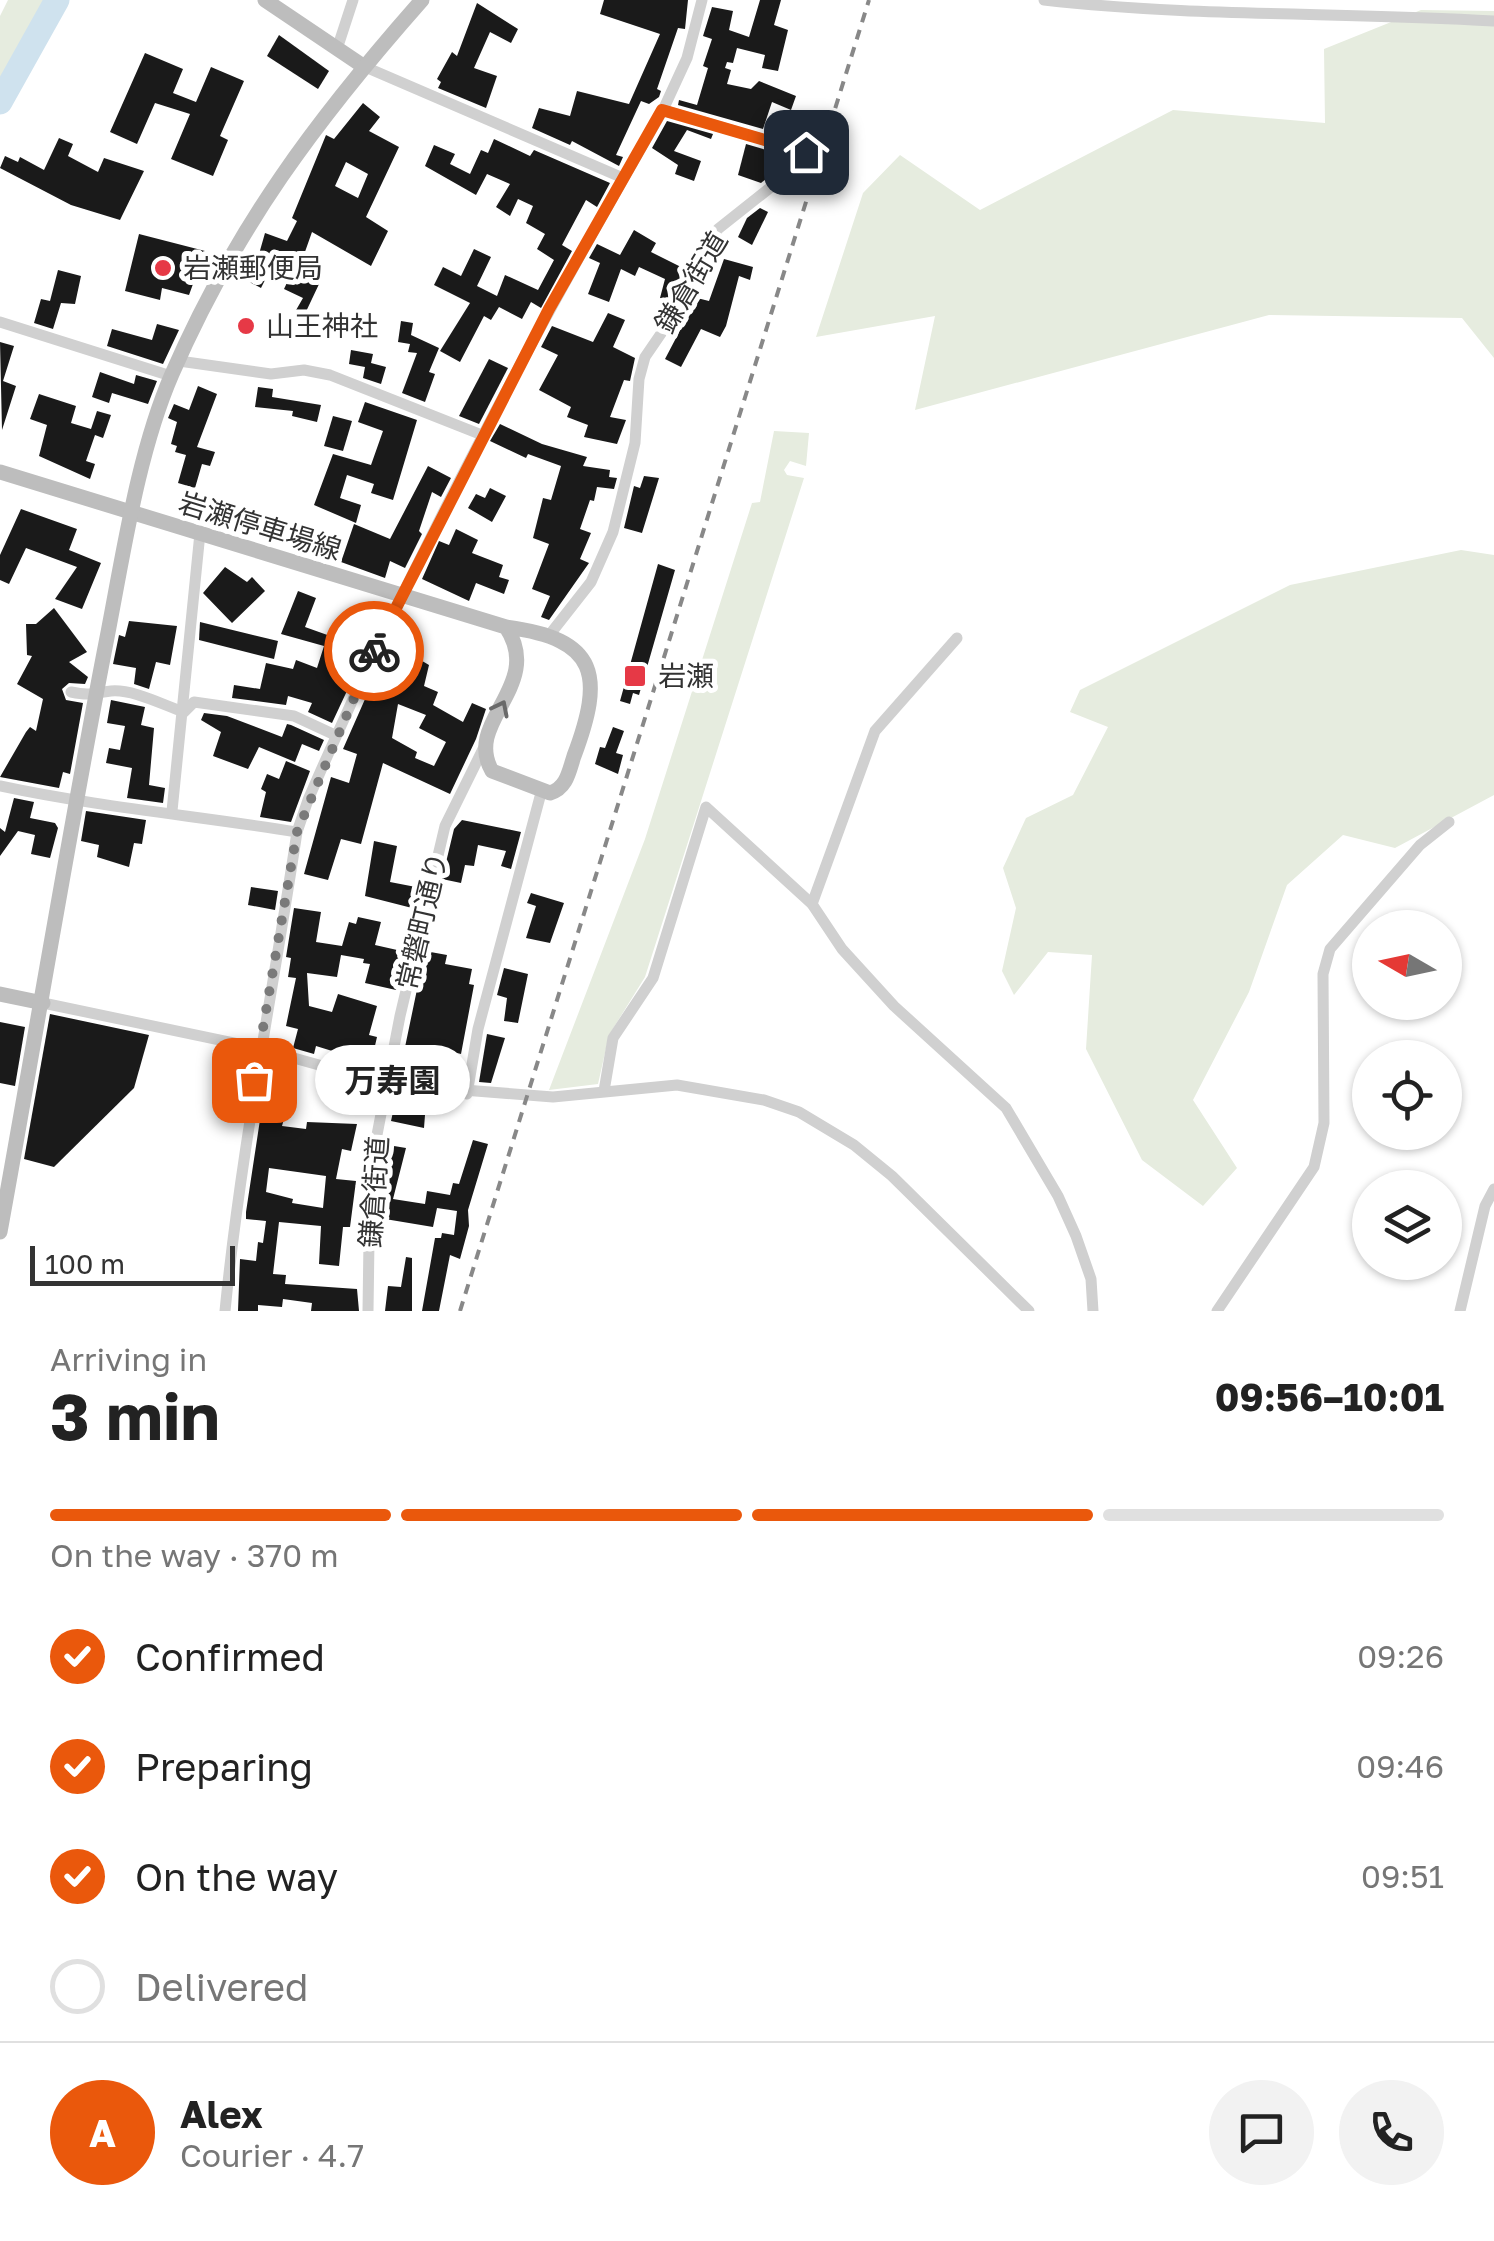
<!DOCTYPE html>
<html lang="en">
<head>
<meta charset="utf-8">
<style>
	body { margin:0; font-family:"Golos Text","Noto Sans JP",sans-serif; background:#f2f2f2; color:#222; height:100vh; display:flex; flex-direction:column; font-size:38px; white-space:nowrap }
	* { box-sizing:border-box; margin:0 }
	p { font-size:32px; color:#767676 }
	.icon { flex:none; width:55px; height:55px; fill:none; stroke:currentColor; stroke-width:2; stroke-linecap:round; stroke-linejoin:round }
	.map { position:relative; height:1311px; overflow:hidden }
	.details { display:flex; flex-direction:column; background:#fff; flex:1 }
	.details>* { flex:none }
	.needle { width:65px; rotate:279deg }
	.controls { position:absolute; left:1352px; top:910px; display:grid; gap:20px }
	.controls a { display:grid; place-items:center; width:110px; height:110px; border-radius:50%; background:#fff; box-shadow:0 2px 8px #0004; font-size:50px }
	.scale { position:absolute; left:30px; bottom:25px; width:205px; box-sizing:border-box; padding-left:10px; border:5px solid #333; border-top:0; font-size:28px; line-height:35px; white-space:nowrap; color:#333; -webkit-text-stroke:8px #fff; paint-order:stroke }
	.pin { position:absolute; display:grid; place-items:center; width:85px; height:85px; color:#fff; margin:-42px; border-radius:20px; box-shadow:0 5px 15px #0006 }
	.courier { position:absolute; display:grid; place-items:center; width:100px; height:100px; margin:-50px; border:8px solid #ea580c; border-radius:50%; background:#fff; color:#222; box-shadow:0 2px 12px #0007 }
	.bubble { position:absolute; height:70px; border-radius:35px; background:#fff; box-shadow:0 2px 8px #0004; font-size:32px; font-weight:700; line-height:70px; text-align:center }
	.summary em { font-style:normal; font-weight:700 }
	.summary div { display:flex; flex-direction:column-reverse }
	.summary { display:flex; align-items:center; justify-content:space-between; height:170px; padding:0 50px }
	h1 { font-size:65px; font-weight:700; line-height:75px }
	.bar { display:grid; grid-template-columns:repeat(4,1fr); gap:15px 10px; align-content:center; height:120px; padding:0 50px }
	.bar i { height:12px; border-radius:8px; background:#e0e0e0 }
	.bar .on { background:#ea580c }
	.bar p { grid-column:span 4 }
	.line { display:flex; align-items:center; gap:25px; padding:0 50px; border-top:2px solid #e0e0e0 }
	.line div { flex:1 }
	.round { display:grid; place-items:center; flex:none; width:105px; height:105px; border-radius:52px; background:#f2f2f2 }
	ol { padding:0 50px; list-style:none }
	li { display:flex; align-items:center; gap:30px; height:110px }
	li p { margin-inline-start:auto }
	li .icon { padding:10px; border-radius:50%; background:#ea580c; color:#fff; stroke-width:4 }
	li:last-child { color:#767676 }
	li i { width:55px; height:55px; border:5px solid #e0e0e0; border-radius:50% }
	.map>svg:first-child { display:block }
	.green { fill:#e6ecdf }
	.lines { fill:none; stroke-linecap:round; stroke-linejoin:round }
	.river { stroke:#cfe2ee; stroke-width:25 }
	.building { fill:#1a1a1a; fill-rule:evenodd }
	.street { stroke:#d0d0d0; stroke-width:11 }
	.secondary { stroke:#bdbdbd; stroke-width:15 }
	.rail { stroke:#888; stroke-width:4; stroke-dasharray:10 8; stroke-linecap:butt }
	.oneway { stroke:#6a6a6a }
	.done { stroke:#7a7a7a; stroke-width:10; stroke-dasharray:0 18 }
	.route { stroke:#ea580c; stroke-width:12 }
	.poi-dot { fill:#e63946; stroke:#fff; stroke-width:4 }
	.labels { text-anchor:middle; stroke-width:10; stroke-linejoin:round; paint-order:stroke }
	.poi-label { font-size:28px; fill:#333; stroke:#fff; text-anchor:start }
	.street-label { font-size:28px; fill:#333; stroke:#fff }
</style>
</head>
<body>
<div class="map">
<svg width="1494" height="1311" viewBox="0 0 1494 1311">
	<rect width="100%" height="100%" fill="#fff"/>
	<g class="green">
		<path d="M8,0H48L0,88V16Z"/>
		<path d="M1421,10L1494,11V358L1462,318L1269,315L915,410L935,316L816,337L863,193L900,155L980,210L1173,110L1325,123L1324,49Z"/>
		<path d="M774,431L809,433L806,466L790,461L784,470L787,475L804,478L645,977L609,1035L598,1084L549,1090L645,839L752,503L760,502Z"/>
		<path d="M1461,550L1494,555V795L1395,848L1343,835L1287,885L1249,992L1193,1100L1237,1168L1203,1206L1142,1160L1086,1049L1092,955L1048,952L1014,995L1002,971L1016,908L1003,868L1026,818L1073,795L1108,727L1070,712L1080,690L1290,585Z"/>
	</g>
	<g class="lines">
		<path class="river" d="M0,102L57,0"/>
	</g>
	<g class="building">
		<path d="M604,0H688L685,29L678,28L657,89L661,91L659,97L649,104L641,101L616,155L623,157L619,166L572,141L570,145L532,128L539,108L570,116L577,91L629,104L660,34L600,14Z"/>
		<path d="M760,0H781L774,25L788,30L778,71L762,68L765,55L737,48L733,63L727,62L725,68L731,70L727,84L751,89L759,81L796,96L791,110L772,102L763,129L678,105L679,100L697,105L708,68L703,66L712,39L703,36L712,7L733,11L729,30L749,37Z"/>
		<path d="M477,3L518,29L511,43L490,32L474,68L497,76L486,108L438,88L441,82L437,79L452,52L457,56Z"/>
		<path d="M279,35L329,71L318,89L267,56Z"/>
		<path d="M145,53L183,69L173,93L196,102L211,67L244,81L220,136L228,140L213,176L171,159L190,114L155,103L137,144L110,132Z"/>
		<path d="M363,103L380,117L369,131L399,147L366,217L388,231L371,266L312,232L300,266L276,258L261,288L240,277L253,251L259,254L265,233L287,241L297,221L292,218L326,135L334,139ZM346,162L368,174L358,198L335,186Z"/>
		<path d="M667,121L713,134L711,139L687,130L674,151L701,161L694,181L675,174L678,165L652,148Z"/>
		<path d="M59,138L73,144L68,156L98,172L104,158L144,171L120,220L71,205L0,168L5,156L18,162L20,157L44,170Z"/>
		<path d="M494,139L530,156L534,150L610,183L597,207L586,200L562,245L572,251L541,308L531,302L522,319L499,307L491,320L484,316L460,362L440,351L470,303L434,285L443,267L461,276L474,249L491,257L477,286L497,296L505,275L538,290L554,260L537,249L545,234L526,223L533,206L518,199L510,216L496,207L510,184L487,174L476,195L425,166L434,145L455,154L450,164L470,174L481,150L488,153Z"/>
		<path d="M746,144L780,154L773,173L761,183L738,175Z"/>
		<path d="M760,208L768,212L752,245L738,237L747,218Z"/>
		<path d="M634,230L656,243L651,252L685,269L670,300L660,298L665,279L639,267L635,276L621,269L609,302L588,294L600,263L589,258L597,244L620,255Z"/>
		<path d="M139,234L205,251L189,295L162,288L160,300L125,291Z"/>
		<path d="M724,259L753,267L750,280L739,276L726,326L720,337L701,329L681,367L665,359L697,298L709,301Z"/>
		<path d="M58,270L81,276L75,304L61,303L53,329L34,323L41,299L50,301Z"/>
		<path d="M293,270L320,282L294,337L284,331L303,298L284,289Z"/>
		<path d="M608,313L625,320L613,347L635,358L630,381L624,380L610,417L626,420L617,444L584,437L588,425L567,417L571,407L539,390L558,355L541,347L552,326L593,342Z"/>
		<path d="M401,321L413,323L411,335L439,348L429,372L435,374L425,402L402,393L417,353L408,352L410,344L398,342Z"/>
		<path d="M157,324L179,330L163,364L107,346L112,329L152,340Z"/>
		<path d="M0,342L14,346L3,381L16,386L2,430Z"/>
		<path d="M351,350L373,354L371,363L386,367L381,384L363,378L365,367L349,364Z"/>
		<path d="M489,359L508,368L479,424L459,416Z"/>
		<path d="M100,372L134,384L136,375L157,381L148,404L112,393L109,403L92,397Z"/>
		<path d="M198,386L217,394L197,447L215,452L210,466L202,464L195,488L178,483L186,455L175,452L177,446L171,444L177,422L168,418L174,404L189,410Z"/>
		<path d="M258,387L273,389L272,397L321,405L317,422L292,416L293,411L255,407Z"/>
		<path d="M39,394L76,406L71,423L91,429L97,411L111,415L103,438L95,435L86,461L95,464L90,479L39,456L47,425L30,419Z"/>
		<path d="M365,402L417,420L393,500L371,493L374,484L347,475L340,498L361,505L356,523L314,505L333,454L371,465L383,431L358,422Z"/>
		<path d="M333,416L352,421L343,451L324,446Z"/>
		<path d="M500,424L542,444L587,457L583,466L610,470L609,477L617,478L614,489L597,487L594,501L590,500L580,529L591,533L580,559L589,563L549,620L541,617L550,596L532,589L549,544L533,538L543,498L551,500L561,466L528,454L526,458L490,441Z"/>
		<path d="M428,466L451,478L441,497L432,492L419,531L422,534L405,568L390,561L385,578L341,562L354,524L390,539Z"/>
		<path d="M644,476L659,478L642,533L624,528L634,486L640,488Z"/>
		<path d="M490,488L506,496L492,522L468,508L476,494L485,498Z"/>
		<path d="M21,509L77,529L69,550L101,563L82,609L55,599L77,567L26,548L9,584L0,580V555Z"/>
		<path d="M456,529L478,540L472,553L503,565L499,577L509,580L504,594L476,583L469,601L422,579L439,541L449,545Z"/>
		<path d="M658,564L675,570L639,695L633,693L630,704L620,701Z"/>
		<path d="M225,567L247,582L252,577L265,591L232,623L203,593Z"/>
		<path d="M298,591L316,598L305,627L333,637L335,630L359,637L362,629L374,633L332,723L308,712L312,703L288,696L286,705L232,698L234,685L260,689L266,663L293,669L296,660L317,668L324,646L281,634Z"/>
		<path d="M54,608L87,652L69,662L88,677L85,684L69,683L62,689L66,700L83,703L70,774L63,772L59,788L0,777L26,732L30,727L36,731L43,699L17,684L32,656L27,655L26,624H36Z"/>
		<path d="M129,621L177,626L170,665L156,662L149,689L134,684L136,668L113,664L119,635L125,637Z"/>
		<path d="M200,622L278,641L274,659L199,640Z"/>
		<path d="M401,629L420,640L412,655L429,665L424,686L438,692L433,705L463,722L472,703L486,709L476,739L450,794L383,763L361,844L341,839L328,880L304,874L331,777L349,783L357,754L343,749L392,638ZM398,704L426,715L419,728L446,742L434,766L415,758L417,752L392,738Z"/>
		<path d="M111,700L145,707L141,725L154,728L149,785L165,788L163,803L127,798L132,768L106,763L109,748L120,750L125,726L107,723Z"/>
		<path d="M204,713L227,716L282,737L287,724L291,725L324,740L319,751L302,744L295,762L259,747L248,769L213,756L221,732L201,720Z"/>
		<path d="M613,727L624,731L616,753L623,755L618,774L595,764L600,747L605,748Z"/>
		<path d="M286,761L310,771L291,822L260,817L266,792L261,789L267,774L279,779Z"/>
		<path d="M14,798L34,802L30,818L55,823L58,828L50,858L31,854L35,835L18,831L0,856V828L5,832Z"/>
		<path d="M86,811L146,820L142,844L134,843L129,867L97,857L99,845L81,841Z"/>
		<path d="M462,820L521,832L511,869L501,866L506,851L478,845L474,866L465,865L461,883L442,879L454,829Z"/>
		<path d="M374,841L397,846L390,882L421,888L416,909L365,896Z"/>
		<path d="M251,887L278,891L275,910L248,905Z"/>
		<path d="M531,893L564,903L550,943L526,938L536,906L527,903Z"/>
		<path d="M294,908L321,912L316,942L342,946L349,922L356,924L358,917L381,922L375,945L406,952L396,990L365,983L370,964L363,963L364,959L341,955L337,977L307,973L309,1006L332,1012L338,994L377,1006L369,1035L377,1037L371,1063L316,1046L314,1054L293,1048L298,1029L286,1026L296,978L288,977L291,958L286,957Z"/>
		<path d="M425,951L447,955L445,964L472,969L469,984L474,985L461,1054L453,1052L451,1080L399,1076Z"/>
		<path d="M504,968L528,974L518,1023L504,1021L507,998L497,995Z"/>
		<path d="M50,1014L149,1035L134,1088L54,1167L24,1159Z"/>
		<path d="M0,1022L25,1027L15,1086L0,1083Z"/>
		<path d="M487,1034L505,1038L491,1083L479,1082Z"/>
		<path d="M268,1067L290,1072L279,1118L284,1119L282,1126L306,1129L307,1122L357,1124L351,1151L342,1149L336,1179L356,1181L350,1227H343L339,1266L319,1264L321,1226L279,1222L273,1274L286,1275L285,1284L357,1289L359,1311H311L312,1303L283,1299L282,1307L258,1305V1311H238L240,1259L256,1261L258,1242L263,1243L266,1221L246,1219V1212ZM269,1168L326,1176L323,1208L292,1203L293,1199L266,1192Z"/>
		<path d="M397,1094L414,1096L412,1114L425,1115L424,1128L391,1121Z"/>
		<path d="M473,1140L488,1144L468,1210L469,1226L460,1259L450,1255L439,1311H422L435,1238H441L442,1233L454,1235L457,1211L437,1208L433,1227L379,1218L388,1145L406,1148L393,1199L425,1204L427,1191L450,1195L453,1183L459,1184Z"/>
		<path d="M406,1257L412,1258V1311H385L388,1286L401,1287Z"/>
	</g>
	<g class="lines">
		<g class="street">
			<path d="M1044,0C1192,17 1343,12 1493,21"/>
			<path d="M337,49L353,0"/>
			<path d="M363,66L623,178"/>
			<path d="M0,322L171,376"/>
			<path d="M179,361L271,374L304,370L330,375L482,435"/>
			<path d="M551,633L591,582L613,532L635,443L639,379L645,357L695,284L704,251L718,229L800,164L806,152L663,110"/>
			<path d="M71,692C91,696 93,693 111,691C133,689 163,705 184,712L194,702L294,716L335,735"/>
			<path d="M0,786C98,807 198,816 297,832"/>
			<path d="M172,811L200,533"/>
			<path d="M812,904L875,731L957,638"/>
			<path d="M43,1003L258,1048L387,1084L553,1097L677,1085L764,1100L799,1112L854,1145L892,1176L1029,1311"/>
			<path d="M604,1091L613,1038L653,978L706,807L812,904L842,949L894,1006L1006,1108L1058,1196L1076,1236L1091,1279L1093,1311"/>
			<path d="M467,1094L478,1029L541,793"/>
			<path d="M225,1311C241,1149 273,992 297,832L308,800C411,562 533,334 663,110L687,58L702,0"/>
			<path d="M368,1311L370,1171L400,1016L445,826L485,745"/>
			<path d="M1217,1311L1314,1167L1324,1123L1323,974L1330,949L1420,845L1449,822"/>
			<path d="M1460,1311L1485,1206L1494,1189"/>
		</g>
		<g class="secondary">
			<path d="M265,0L363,66"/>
			<path d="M0,472L506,627C599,639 604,676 574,756C569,771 567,788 550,793L492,771C463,721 545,686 506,627"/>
			<path d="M0,994L43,1003"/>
			<path d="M0,1232C35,1039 67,845 104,653C122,564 136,457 172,374C236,227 316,120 422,0"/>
		</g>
		<path class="rail" d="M460,1311L869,0"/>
	</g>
	<defs><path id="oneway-chevron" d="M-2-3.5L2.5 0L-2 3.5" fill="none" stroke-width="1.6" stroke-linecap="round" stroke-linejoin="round" transform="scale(2.5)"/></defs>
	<use class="oneway" href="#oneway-chevron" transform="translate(501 708) rotate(-63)"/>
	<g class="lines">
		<path class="done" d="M254,1080L297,832L374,651"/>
		<path class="route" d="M374,651L549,309L662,110L806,152"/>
	</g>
	<g class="poi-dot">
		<circle cx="163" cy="268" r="10"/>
		<circle cx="246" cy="326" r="10"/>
		<rect x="623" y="664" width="24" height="24" rx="5"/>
	</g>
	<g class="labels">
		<g class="poi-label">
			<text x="183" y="278">岩瀬郵便局</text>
			<text x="266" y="336">山王神社</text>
			<text x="658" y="686">岩瀬</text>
		</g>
		<g class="street-label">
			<text transform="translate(691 282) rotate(-59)" y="10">鎌倉街道</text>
			<text transform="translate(260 526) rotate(17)" y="10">岩瀬停車場線</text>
			<text transform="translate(422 921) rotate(-77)" y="10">常磐町通り</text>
			<text transform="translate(374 1192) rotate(-86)" y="10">鎌倉街道</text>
		</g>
	</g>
</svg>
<div class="controls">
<a><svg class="needle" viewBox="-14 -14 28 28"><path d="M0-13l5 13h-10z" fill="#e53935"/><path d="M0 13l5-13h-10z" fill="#767676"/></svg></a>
<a><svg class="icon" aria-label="locate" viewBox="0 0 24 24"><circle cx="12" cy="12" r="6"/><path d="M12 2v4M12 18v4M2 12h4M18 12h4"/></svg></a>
<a><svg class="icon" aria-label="layers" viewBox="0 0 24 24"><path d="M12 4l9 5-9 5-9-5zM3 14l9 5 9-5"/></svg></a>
</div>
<div class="scale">100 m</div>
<div class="pin" style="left:254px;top:1080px;background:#ea580c"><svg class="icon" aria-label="bag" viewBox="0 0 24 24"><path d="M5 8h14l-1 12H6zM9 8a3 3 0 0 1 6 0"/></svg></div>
<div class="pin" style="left:806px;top:152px;background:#1f2937"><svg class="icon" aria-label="home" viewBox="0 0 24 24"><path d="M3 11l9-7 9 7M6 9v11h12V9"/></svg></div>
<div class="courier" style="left:374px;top:651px"><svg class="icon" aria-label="bike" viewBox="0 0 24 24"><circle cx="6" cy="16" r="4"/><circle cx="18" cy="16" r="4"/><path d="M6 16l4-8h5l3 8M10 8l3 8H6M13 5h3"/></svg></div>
<div class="bubble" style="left:315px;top:1045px;width:155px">万寿園</div>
</div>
<section class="details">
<div class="summary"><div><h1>3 min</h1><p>Arriving in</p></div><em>09:56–10:01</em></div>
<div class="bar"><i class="on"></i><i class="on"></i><i class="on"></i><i></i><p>On the way · 370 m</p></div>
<ol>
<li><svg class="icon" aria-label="check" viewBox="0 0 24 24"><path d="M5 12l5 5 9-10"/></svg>Confirmed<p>09:26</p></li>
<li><svg class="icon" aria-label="check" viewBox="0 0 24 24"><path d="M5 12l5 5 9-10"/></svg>Preparing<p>09:46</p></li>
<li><svg class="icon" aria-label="check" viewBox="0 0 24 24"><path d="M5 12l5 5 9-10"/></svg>On the way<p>09:51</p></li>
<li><i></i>Delivered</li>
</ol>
<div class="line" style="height:180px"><b class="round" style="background:#ea580c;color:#fff">A</b><div><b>Alex</b><p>Courier · 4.7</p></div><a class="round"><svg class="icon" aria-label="chat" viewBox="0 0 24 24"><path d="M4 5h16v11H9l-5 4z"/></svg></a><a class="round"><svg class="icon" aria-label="phone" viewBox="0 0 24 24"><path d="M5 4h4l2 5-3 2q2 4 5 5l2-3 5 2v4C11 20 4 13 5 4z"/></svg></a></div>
</section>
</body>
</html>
